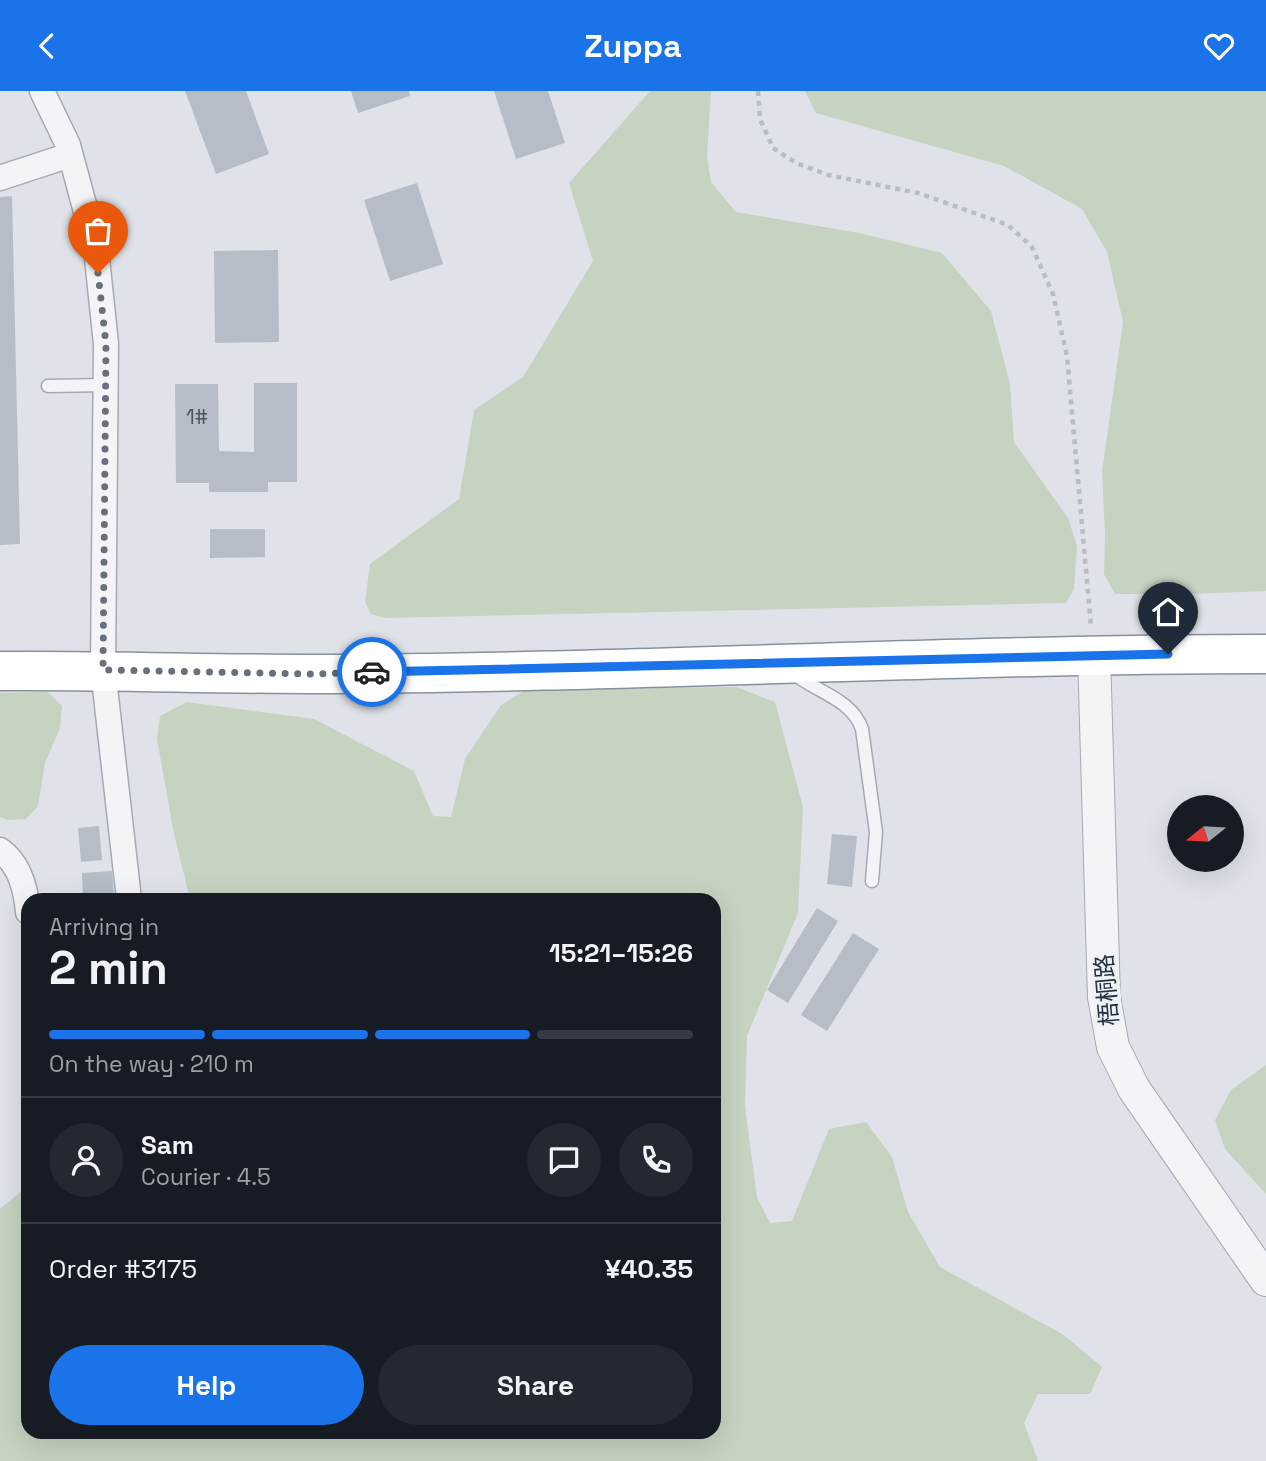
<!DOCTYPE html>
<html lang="en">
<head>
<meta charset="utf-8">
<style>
	body { margin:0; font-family:"Space Grotesk","Noto Sans SC",sans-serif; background:#242831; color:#f1f3f6; height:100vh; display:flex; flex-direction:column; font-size:26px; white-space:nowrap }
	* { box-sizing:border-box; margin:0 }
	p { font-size:23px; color:#9ea1a6 }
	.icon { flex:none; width:38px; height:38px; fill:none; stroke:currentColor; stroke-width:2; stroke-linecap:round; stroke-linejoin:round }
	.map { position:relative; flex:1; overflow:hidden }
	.details { position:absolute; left:21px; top:802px; width:700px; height:546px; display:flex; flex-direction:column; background:#171b24; border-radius:21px; box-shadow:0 7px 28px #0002 }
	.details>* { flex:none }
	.needle { width:46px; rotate:252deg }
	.tools { position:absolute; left:1167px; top:704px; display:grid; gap:14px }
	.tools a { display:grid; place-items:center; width:77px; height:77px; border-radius:50%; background:#171b24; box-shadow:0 7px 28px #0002; font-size:35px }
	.pin { position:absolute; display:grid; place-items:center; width:60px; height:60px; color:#fff; margin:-72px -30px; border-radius:50% 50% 50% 0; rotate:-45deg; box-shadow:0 0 7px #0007 }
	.pin .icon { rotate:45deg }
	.courier { position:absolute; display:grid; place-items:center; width:70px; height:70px; margin:-35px; border:5px solid #1a73e8; border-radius:50%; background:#fff; color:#222; box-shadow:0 2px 9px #0007 }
	.summary em { font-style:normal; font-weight:700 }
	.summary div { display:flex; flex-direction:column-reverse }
	.summary { display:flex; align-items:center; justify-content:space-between; height:119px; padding:0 28px }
	h1 { font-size:46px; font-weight:700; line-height:52px }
	.bar { display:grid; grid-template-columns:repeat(4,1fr); gap:10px 7px; align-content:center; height:84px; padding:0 28px }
	.bar i { height:9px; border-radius:5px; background:#363941 }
	.bar .current { background:#1a73e8 }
	.bar p { grid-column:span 4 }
	.line { display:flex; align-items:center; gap:18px; padding:0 28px; border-top:2px solid #363941 }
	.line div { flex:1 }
	.round { display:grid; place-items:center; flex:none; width:74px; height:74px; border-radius:37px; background:#242831 }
	.cta { display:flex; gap:14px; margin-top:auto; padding:14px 28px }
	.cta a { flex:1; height:80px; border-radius:42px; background:#1a73e8; color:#fff; font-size:28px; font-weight:700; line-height:80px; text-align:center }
	.cta a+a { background:#242831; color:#f1f3f6 }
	header { display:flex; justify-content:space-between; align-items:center; height:91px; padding:0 28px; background:#1a73e8; color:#fff; font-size:32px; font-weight:700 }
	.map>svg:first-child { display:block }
	.green { fill:#c5d3c0 }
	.building { fill:#b6bdc6 }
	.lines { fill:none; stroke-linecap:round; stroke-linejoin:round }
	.service-casing { stroke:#a4aab3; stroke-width:15 }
	.minor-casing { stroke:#a4aab3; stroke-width:27 }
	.tertiary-casing { stroke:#a4aab3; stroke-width:34 }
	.trunk-casing { stroke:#8691a0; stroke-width:41 }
	.path { stroke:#b9bec4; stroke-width:4.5; stroke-dasharray:5 5; stroke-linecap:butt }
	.service { stroke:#f2f4f7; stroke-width:12 }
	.minor { stroke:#f2f4f7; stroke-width:24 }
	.tertiary { stroke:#f2f4f7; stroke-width:32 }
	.trunk { stroke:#fff; stroke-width:38 }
	.done { stroke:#67707c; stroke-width:7; stroke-dasharray:0 12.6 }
	.route { stroke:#1a73e8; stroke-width:9 }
	.labels { text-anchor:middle; stroke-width:7; stroke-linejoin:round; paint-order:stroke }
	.number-label { font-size:21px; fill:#4b5562 }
	.street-label { font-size:24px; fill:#273241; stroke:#eff2f6 }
</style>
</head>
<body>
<header><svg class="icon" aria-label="back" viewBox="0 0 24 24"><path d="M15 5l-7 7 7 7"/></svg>Zuppa<svg class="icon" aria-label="heart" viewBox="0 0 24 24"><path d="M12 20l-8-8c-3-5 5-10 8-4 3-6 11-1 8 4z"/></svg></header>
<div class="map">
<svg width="1266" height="1370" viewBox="0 0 1266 1370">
	<rect width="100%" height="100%" fill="#dfe3e9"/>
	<g class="green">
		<path d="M650,0H711L707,66L711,91L736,121L859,142L942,162L991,220L1010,293L1014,351L1068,427L1077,455L1074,498L1066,512L386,527L371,523L365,511L370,473L459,408L474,319L523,286L593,170L569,92Z"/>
		<path d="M805,0H1266V500L1190,503H1115L1104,483L1105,443L1102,381L1123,231L1107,161L1082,118L1004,75L816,22Z"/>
		<path d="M736,596L775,611L803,716L798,822L747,945L745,1015L757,1106L770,1132L792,1130L829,1038L866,1031L892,1066L908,1121L940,1176L1064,1244L1102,1276L1090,1303H1038L1024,1332L1038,1370H0V1118L28,1095V1340H714V808H190L174,743L157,648L160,625L187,611L314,628L414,680L433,725L451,726L465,668L501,614L527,598Z"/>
		<path d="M48,601L62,615L60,637L45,672L38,715L26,728L8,729L0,726V602Z"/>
		<path d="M1266,974V1103L1225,1058L1215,1029L1231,999Z"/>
	</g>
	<g class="building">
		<path d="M185,0H246L269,63L216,83Z"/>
		<path d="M351,0H409L410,5L358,22Z"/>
		<path d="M494,0H548L565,52L516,68Z"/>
		<path d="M417,92L443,173L390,190L364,109Z"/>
		<path d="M12,105L20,453L0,454V106Z"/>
		<path d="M278,159L279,251L215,252L214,160Z"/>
		<path d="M254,292H297V391H268V401H209V392H176L175,293H218L219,360L254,361Z"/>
		<path d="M210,438H265V466L210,467Z"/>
		<path d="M99,735L102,769L81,771L78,737Z"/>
		<path d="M832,743L857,745L852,796L827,793Z"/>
		<path d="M112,780L114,808H83L82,782Z"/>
		<path d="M817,817L838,830L788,912L767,899Z"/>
		<path d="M853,842L879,858L827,940L801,924Z"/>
	</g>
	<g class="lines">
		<defs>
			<g id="service">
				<path d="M48,295L106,294"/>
				<path d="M793,582C816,601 852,608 862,638L876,741L872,790"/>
			</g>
			<g id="minor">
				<path d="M42,0L68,54L96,158L106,253L103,579L129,808"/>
				<path d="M0,87L70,64"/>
				<path d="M0,759C20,773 26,798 28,821"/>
			</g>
			<path id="tertiary" d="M1094,563L1104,906L1113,956L1134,998L1266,1189"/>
			<path id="trunk" d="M0,580C104,579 208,583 312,583C630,582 948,563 1266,563"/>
		</defs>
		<use href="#service" class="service-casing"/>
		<use href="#minor" class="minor-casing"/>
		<use href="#tertiary" class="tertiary-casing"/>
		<use href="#trunk" class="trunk-casing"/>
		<path class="path" d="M758,0L760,28L773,57L796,72L828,84L918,102L1008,134L1032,156L1053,203L1067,265L1091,535"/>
		<use href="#service" class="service"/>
		<use href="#minor" class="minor"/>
		<use href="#tertiary" class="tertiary"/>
		<use href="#trunk" class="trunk"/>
	</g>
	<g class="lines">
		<path class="done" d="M98,182L106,253L103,579L312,583L372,581"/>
		<path class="route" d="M372,581L1168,563"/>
	</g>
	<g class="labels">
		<g class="number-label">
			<text x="197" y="333">1#</text>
		</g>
		<g class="street-label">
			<text transform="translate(1107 899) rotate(-95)" y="8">梧桐路</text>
		</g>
	</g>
</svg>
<div class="tools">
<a><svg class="needle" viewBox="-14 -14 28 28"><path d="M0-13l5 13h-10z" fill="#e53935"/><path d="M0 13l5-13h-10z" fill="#9ea1a6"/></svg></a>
</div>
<div class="pin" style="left:98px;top:182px;background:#ea580c"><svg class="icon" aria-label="bag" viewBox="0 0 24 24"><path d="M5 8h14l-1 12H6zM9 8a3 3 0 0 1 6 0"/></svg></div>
<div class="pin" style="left:1168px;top:563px;background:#1f2937"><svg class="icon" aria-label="home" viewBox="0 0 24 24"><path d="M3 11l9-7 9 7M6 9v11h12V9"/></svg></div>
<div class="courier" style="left:372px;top:581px"><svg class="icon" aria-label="car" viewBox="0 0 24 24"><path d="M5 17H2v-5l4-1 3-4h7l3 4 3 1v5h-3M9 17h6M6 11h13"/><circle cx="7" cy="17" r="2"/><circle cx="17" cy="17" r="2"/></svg></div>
<section class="details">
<div class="summary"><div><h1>2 min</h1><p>Arriving in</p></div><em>15:21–15:26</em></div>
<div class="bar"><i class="current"></i><i class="current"></i><i class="current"></i><i></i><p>On the way · 210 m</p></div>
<div class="line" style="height:126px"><a class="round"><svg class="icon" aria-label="person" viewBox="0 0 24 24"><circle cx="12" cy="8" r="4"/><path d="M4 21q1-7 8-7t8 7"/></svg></a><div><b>Sam</b><p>Courier · 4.5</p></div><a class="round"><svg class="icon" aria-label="chat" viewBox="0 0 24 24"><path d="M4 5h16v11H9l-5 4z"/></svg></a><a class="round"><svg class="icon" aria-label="phone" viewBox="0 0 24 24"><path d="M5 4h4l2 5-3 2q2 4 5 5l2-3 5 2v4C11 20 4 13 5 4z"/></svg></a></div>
<div class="line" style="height:91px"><div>Order #3175</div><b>¥40.35</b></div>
<div class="cta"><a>Help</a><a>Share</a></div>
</section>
</div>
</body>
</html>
